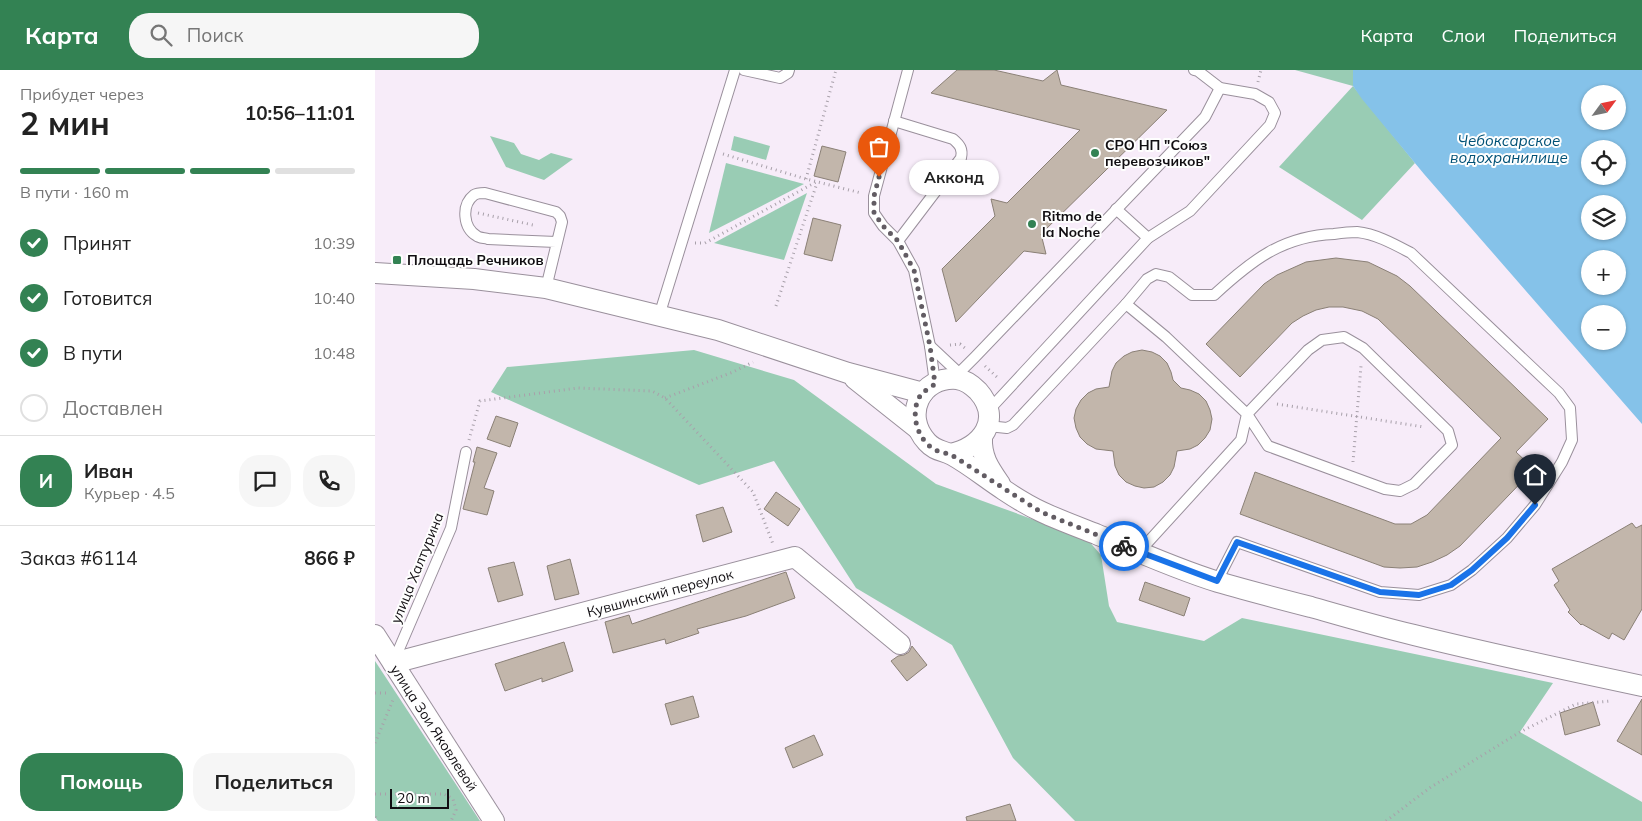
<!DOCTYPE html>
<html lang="ru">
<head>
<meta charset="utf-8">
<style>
	body { margin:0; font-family:Mulish,sans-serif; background:#f6f6f6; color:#222; height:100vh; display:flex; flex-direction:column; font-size:19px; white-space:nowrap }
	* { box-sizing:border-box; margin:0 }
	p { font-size:16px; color:#767676 }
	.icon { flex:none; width:28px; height:28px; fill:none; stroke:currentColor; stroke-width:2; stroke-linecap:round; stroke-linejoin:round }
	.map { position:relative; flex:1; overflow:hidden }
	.sheet { display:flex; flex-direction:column; background:#fff; width:375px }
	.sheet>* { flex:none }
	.needle { width:32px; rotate:57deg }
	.buttons { position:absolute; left:1206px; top:15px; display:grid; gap:10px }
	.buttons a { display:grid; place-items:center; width:45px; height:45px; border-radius:50%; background:#fff; box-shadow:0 1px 4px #0004; font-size:25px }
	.scale { position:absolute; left:15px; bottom:12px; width:59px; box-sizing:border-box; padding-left:5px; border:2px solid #110e12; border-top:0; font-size:14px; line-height:18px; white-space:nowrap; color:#110e12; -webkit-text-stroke:4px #fefefe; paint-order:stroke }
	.pin { position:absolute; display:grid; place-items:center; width:42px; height:42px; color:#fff; margin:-51px -21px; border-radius:50% 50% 50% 0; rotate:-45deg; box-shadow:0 0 5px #0007 }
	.pin .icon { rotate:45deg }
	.courier { position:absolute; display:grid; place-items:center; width:50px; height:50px; margin:-25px; border:4px solid #1a73e8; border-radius:50%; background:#fff; color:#222; box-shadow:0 1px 6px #0007 }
	.bubble { position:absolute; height:35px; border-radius:18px; background:#fff; box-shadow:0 1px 4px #0004; font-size:16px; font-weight:700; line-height:35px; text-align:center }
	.head em { font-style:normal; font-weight:700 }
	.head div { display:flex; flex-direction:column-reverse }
	.head { display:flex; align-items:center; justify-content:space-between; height:85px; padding:0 20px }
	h1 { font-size:32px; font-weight:700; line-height:38px }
	.bar { display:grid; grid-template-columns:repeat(4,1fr); gap:8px 5px; align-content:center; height:60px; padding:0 20px }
	.bar i { height:6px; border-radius:4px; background:#e0e0e0 }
	.bar .selected { background:#338253 }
	.bar p { grid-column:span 4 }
	.line { display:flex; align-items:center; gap:12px; padding:0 20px; border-top:1px solid #e0e0e0 }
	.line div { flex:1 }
	.round { display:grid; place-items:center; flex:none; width:52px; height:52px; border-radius:20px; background:#f6f6f6 }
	ol { padding:0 20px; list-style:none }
	li { display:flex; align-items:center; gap:15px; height:55px }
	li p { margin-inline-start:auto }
	li .icon { padding:5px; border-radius:50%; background:#338253; color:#fff; stroke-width:4 }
	li:last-child { color:#767676 }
	li i { width:28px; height:28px; border:2px solid #e0e0e0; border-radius:50% }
	.primary-button { display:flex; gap:10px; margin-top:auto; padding:10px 20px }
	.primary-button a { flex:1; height:58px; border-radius:20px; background:#338253; color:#fff; font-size:20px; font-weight:700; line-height:58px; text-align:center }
	.primary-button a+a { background:#f6f6f6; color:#222 }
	header { display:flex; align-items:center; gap:30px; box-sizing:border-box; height:70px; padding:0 25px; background:#338253; color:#fff }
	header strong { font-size:24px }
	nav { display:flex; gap:28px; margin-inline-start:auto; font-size:18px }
	.search { width:350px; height:45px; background:#f6f6f6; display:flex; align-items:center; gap:12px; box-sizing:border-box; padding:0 18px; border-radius:20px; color:#767676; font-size:19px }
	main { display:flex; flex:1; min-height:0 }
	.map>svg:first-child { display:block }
	.green { fill:#99ccb4 }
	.water { fill:#85c2e9; fill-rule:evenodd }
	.building { fill:#c2b6ab; stroke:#8a8076 }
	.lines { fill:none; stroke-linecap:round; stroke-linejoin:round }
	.service-casing { stroke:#9a909c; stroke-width:12 }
	.minor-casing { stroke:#9a909c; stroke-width:22 }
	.path { stroke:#a8a0aa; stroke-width:3; stroke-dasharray:1 4; stroke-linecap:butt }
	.service { stroke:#fff; stroke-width:10 }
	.minor { stroke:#fff; stroke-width:20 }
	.done { stroke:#625c63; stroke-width:5; stroke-dasharray:0 9 }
	.route { stroke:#1a73e8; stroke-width:6 }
	.poi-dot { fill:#338253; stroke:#fefefe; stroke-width:2 }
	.labels { text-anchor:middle; stroke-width:4; stroke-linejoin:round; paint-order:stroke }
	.poi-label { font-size:14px; font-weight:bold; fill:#110e12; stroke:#fefefe; text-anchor:start }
	.street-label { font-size:14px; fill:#110e12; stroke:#fefefe }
	.water-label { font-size:15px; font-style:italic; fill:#005176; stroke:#fefefe }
</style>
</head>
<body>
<header>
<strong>Карта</strong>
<div class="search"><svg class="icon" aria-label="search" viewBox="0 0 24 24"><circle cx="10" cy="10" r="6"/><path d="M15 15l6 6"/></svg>Поиск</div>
<nav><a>Карта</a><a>Слои</a><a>Поделиться</a></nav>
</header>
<main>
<section class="sheet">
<div class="head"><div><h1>2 мин</h1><p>Прибудет через</p></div><em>10:56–11:01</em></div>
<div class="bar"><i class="selected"></i><i class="selected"></i><i class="selected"></i><i></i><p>В пути · 160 m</p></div>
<ol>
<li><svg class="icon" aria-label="check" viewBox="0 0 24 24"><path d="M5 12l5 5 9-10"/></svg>Принят<p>10:39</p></li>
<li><svg class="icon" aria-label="check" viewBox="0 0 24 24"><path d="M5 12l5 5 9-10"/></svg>Готовится<p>10:40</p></li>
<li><svg class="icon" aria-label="check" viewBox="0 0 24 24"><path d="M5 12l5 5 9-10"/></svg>В пути<p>10:48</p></li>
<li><i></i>Доставлен</li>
</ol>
<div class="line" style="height:90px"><b class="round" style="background:#338253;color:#fff">И</b><div><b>Иван</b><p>Курьер · 4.5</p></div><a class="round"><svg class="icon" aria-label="chat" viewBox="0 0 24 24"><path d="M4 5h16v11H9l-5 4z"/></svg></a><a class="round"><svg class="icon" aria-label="phone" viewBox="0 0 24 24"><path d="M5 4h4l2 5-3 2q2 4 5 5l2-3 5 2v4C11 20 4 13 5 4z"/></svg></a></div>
<div class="line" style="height:65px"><div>Заказ #6114</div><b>866 ₽</b></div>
<div class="primary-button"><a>Помощь</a><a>Поделиться</a></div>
</section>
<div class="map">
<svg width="1267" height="751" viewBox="0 0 1267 751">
	<rect width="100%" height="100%" fill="#f7ecf9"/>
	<g class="green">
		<path d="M920,0H978V16L1040,93L987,150L904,97L978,16Z"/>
		<path d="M115,66L139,73L146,84L164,90L176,83L198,89L169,110L131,97Z"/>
		<path d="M359,66L395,76L391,90L356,80Z"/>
		<path d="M351,93L429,114L334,163Z"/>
		<path d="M432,123L409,190L339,173Z"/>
		<path d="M319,280L419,310L561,414L712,469L726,485L734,536L742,552L829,571L867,548L1178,613L1145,662L1267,732V751H700L638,688L577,575L481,518L399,391L324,415L116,322L132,297Z"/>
		<path d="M0,591L105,751H3L0,747Z"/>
	</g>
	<path class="water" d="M978,0H1267V354L1049,104L987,29L978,16ZM1215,24H1242V51H1215ZM1215,79H1242V106H1215ZM1215,134H1242V161H1215ZM1215,189H1242V216H1215ZM1215,244H1242V271H1215Z"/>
	<g class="building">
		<path d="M582,0H619L668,11L682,0L686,15L792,40L666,164L671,184L649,181L581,252L567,199L620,146L616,129L632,133L705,60L556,23Z"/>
		<path d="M447,76L471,82L463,112L439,106Z"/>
		<path d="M438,148L466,155L457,191L429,184Z"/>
		<path d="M961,188L993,192L1022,206L1035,216L1173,349L1141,382L1159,399L1085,476L1072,485L1057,492L1042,497L1025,498L1009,497L865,444L880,402L1020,454H1036L1052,445L1126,368L1003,249L987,241L968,237H954L941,240L928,246L917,253L865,307L831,274L889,214L902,205L931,192Z"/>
		<path d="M767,280L777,282L785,286L792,293L796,302L798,310L806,318L815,320L824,324L831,331L835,340L837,349L835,360L830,368L823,375L815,379L802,381L799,397L795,405L788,412L779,417L769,418L760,416L751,412L744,405L740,396L738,381L721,379L712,374L705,367L701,358L699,348L701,339L706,330L713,323L721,319L734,317L737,301L741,293L749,286L757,282Z"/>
		<path d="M121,346L143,353L135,377L112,369Z"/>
		<path d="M102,377L122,383L109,418L119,421L112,445L88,439L100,392H98Z"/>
		<path d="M401,422L425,439L413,456L389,439Z"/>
		<path d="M348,437L357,462L328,472L321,445Z"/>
		<path d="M1257,453L1261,458L1267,455V539L1249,570L1237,563L1234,569L1207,554L1206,555L1193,542L1195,540L1179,515L1184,511L1177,499Z"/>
		<path d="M195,489L204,524L180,530L172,496Z"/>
		<path d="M139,492L148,525L123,532L113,498Z"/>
		<path d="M411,502L420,528L371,546L322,559L324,563L291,574L290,569L238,583L230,552L254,545L257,554Z"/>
		<path d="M770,512L815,528L809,546L764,530Z"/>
		<path d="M189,572L198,601L167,612V608L130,621L120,594Z"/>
		<path d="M537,576L552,595L532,611L516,591L523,586L529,585L534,582Z"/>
		<path d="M318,626L324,647L296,655L290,634Z"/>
		<path d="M1267,629V685L1242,671Z"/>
		<path d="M1218,632L1225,655L1190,665L1185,643Z"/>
		<path d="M439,665L448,685L418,698L410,678Z"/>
		<path d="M635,734L641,751H592L591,747Z"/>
	</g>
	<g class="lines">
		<defs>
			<g id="service">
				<path d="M369,0L405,8L413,3L414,0"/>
				<path d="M533,0L499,126V143L508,156L523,171L539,200L555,276L560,313"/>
				<path d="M519,51L578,69C585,75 588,79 586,88L523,171"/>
				<path d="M741,139L773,168"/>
				<path d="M171,218L187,152L185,146L181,142L110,123C106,123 102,123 99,125C86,135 88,158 102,166C104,168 110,168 113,169L181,172"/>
				<path d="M751,234L791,267L872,344L893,376L1010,419L1025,421L1039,414L1077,375L1073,361L988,278L969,267L947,270L933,280L872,344L866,370L764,482"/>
				<path d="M284,246L360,0"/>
				<path d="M555,276L587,306"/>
				<path d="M576,307L584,303L600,287L830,47L845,18"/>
				<path d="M613,341L773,168L815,141L895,55L900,43L894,32L880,24L845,18L823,1L819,0"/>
				<path d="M613,356L632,358L638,355L751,234L772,209L781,204L794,207L817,225H839C876,191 907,166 959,164C966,163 975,162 982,162C1001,164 1019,174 1036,183L1184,323L1195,338L1197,370L1187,392L1160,435L1132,468L1097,500L1076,515L1044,525L1005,522L862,472L842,511"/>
				<path d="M18,593L76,458L91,382"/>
			</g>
			<g id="minor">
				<path d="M0,203L99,209L171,218L343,260L473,303L548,323"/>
				<path d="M480,309L543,359"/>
				<path d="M607,367C606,387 614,398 625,414"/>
				<path d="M575,384C607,378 628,349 603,321C598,316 590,310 582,309C546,306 527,345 552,372C560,381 567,380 577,385C595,395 612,409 629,420C641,428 654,436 667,442C684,450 703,457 721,464C761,481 801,499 843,512C874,521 905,529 936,537C971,547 1005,557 1039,565C1115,584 1191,600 1267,616"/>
				<path d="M0,565L119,751"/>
				<path d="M18,593L420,487L525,574"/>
			</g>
		</defs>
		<use href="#service" class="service-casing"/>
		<use href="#minor" class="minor-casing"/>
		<g class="path">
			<path d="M883,12L886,0"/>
			<path d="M348,84L431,109L486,123"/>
			<path d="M431,109L461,0"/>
			<path d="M103,143L158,155"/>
			<path d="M320,173H330L441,112"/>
			<path d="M401,236L442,113"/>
			<path d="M575,275L585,274L590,278"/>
			<path d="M610,296L624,309"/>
			<path d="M290,328L358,302L378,292"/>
			<path d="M902,334L1049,357"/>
			<path d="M94,370L105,331L203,318L277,321L290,328L378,422L398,474"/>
			<path d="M978,392L986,296"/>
			<path d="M0,623H14"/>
			<path d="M0,673L18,630"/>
			<path d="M0,724H69L78,729L81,740L76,751"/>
			<path d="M0,747L3,751"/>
			<path d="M1011,751L1056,717L1145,662L1201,634L1236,631"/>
		</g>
		<use href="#service" class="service"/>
		<use href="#minor" class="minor"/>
	</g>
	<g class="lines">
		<path class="done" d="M504,107L499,126V143L508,156L523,171L539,200L555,276L560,314C556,317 551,320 547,323C533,341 542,373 563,381C567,383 571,383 575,384L666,442L749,476"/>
		<path class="route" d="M749,476L842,511L862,472L1005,522L1044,525L1076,515L1097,500L1132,468L1160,435"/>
	</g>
	<g class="poi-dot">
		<circle cx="720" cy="83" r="5"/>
		<circle cx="657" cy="154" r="5"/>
		<rect x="17" y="185" width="10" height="10" rx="2.5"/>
	</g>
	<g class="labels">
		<g class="poi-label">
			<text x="730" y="80">СРО НП "Союз<tspan x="730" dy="16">перевозчиков"</tspan></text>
			<text x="667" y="151">Ritmo de<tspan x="667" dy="16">la Noche</tspan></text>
			<text x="32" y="195">Площадь Речников</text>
		</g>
		<g class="street-label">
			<text transform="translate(42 498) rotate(-68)" y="5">улица Халтурина</text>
			<text transform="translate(285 523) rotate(-15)" y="5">Кувшинский переулок</text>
			<text transform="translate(59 658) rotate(57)" y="5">улица Зои Яковлевой</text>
		</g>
		<g class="water-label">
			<text x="1134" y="76">Чебоксарское<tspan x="1134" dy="17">водохранилище</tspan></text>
		</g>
	</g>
</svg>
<div class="buttons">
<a><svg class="needle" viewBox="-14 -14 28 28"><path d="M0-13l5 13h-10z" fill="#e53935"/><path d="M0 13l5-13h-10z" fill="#767676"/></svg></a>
<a><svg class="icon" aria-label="locate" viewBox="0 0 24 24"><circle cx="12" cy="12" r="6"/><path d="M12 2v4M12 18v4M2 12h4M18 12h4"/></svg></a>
<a><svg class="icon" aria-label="layers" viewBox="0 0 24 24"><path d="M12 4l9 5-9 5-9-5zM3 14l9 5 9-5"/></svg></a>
<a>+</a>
<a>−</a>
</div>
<div class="scale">20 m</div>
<div class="pin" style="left:504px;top:107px;background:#ea580c"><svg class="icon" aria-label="bag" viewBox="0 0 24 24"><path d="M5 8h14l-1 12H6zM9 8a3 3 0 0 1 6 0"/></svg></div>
<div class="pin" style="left:1160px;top:435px;background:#1f2937"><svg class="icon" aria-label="home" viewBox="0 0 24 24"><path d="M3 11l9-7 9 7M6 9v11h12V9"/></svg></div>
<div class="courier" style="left:749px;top:476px"><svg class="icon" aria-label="bike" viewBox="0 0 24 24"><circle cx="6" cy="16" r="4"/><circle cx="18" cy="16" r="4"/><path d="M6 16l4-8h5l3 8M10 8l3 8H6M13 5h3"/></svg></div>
<div class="bubble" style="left:534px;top:90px;width:90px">Акконд</div>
</div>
</main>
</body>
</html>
